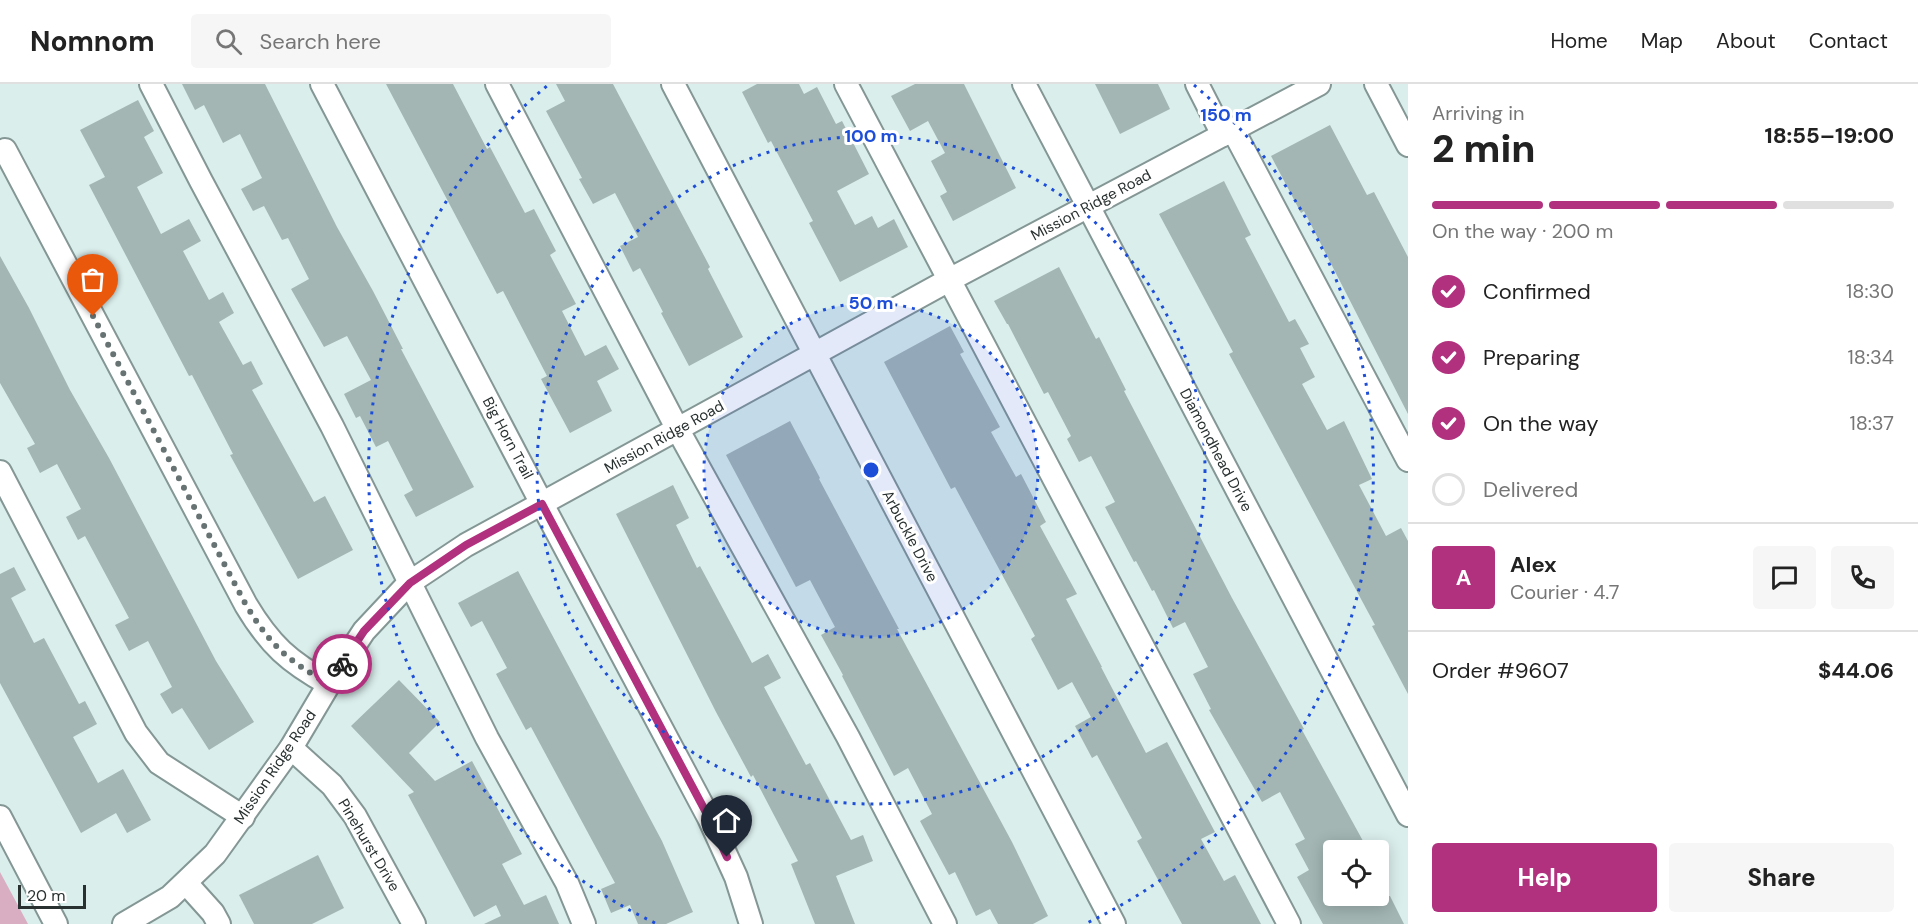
<!DOCTYPE html>
<html lang="en">
<head>
<meta charset="utf-8">
<style>
	body { margin:0; font-family:"DM Sans",sans-serif; background:#f6f6f6; color:#222; height:100vh; display:flex; flex-direction:column; font-size:22px; white-space:nowrap }
	* { box-sizing:border-box; margin:0 }
	p { font-size:20px; color:#767676 }
	.icon { flex:none; width:33px; height:33px; fill:none; stroke:currentColor; stroke-width:2; stroke-linecap:round; stroke-linejoin:round }
	.map { position:relative; flex:1; overflow:hidden }
	.side { display:flex; flex-direction:column; background:#fff; width:510px }
	.side>* { flex:none }
	.tools { position:absolute; left:1323px; top:756px; display:grid; gap:12px }
	.tools a { display:grid; place-items:center; width:66px; height:66px; border-radius:6px; background:#fff; box-shadow:0 3px 15px #0003; font-size:30px }
	.scale { position:absolute; left:18px; bottom:15px; width:68px; box-sizing:border-box; padding-left:6px; border:3px solid #293030; border-top:0; font-size:16px; line-height:21px; white-space:nowrap; color:#293030; -webkit-text-stroke:4px #fff; paint-order:stroke }
	.pin { position:absolute; display:grid; place-items:center; width:51px; height:51px; color:#fff; margin:-62px -26px; border-radius:50% 50% 50% 0; rotate:-45deg; box-shadow:0 0 6px #0007 }
	.pin .icon { rotate:45deg }
	.courier { position:absolute; display:grid; place-items:center; width:60px; height:60px; margin:-30px; border:4px solid #b1317f; border-radius:50%; background:#fff; color:#222; box-shadow:0 2px 8px #0007 }
	.headline em { font-style:normal; font-weight:800 }
	.headline div { display:flex; flex-direction:column-reverse }
	.headline { display:flex; align-items:center; justify-content:space-between; height:102px; padding:0 24px }
	h1 { font-size:39px; font-weight:800; line-height:45px }
	.bar { display:grid; grid-template-columns:repeat(4,1fr); gap:9px 6px; align-content:center; height:72px; padding:0 24px }
	.bar i { height:8px; border-radius:4px; background:#e0e0e0 }
	.bar .current { background:#b1317f }
	.bar p { grid-column:span 4 }
	.line { display:flex; align-items:center; gap:15px; padding:0 24px; border-top:2px solid #e0e0e0 }
	.line div { flex:1 }
	.round { display:grid; place-items:center; flex:none; width:63px; height:63px; border-radius:6px; background:#f6f6f6 }
	ol { padding:0 24px; list-style:none }
	li { display:flex; align-items:center; gap:18px; height:66px }
	li p { margin-inline-start:auto }
	li .icon { padding:6px; border-radius:50%; background:#b1317f; color:#fff; stroke-width:4 }
	li:last-child { color:#767676 }
	li i { width:33px; height:33px; border:3px solid #e0e0e0; border-radius:50% }
	.action { display:flex; gap:12px; margin-top:auto; padding:12px 24px }
	.action a { flex:1; height:69px; border-radius:6px; background:#b1317f; color:#fff; font-size:24px; font-weight:800; line-height:69px; text-align:center }
	.action a+a { background:#f6f6f6; color:#222 }
	header { display:flex; align-items:center; gap:36px; box-sizing:border-box; height:84px; padding:0 30px; background:#fff; border-bottom:2px solid #e0e0e0 }
	header strong { font-size:28px }
	nav { display:flex; gap:33px; margin-inline-start:auto; font-size:21px }
	.search { width:420px; height:54px; background:#f6f6f6; display:flex; align-items:center; gap:15px; box-sizing:border-box; padding:0 21px; border-radius:6px; color:#767676; font-size:22px }
	main { display:flex; flex:1; min-height:0 }
	.map>svg:first-child { display:block }
	.green { fill:#d9aec3 }
	.building { fill:#a3b6b4 }
	.lines { fill:none; stroke-linecap:round; stroke-linejoin:round }
	.minor-casing { stroke:#849795; stroke-width:26 }
	.minor { stroke:#fff; stroke-width:22 }
	.done { stroke:#677272; stroke-width:6; stroke-dasharray:0 10.8 }
	.route { stroke:#b1317f; stroke-width:8 }
	.ring { fill:none; stroke:#1d4ed8; stroke-width:3; stroke-dasharray:3 6 }
	.labels { text-anchor:middle; stroke-width:6; stroke-linejoin:round; paint-order:stroke }
	.street-label { font-size:15px; fill:#293030; stroke:#fff }
	.centre { fill:#1d4ed8; stroke:#fff; stroke-width:3 }
	.ring-label { font-size:18px; text-anchor:middle; font-weight:bold; fill:#1d4ed8; stroke:#fff; stroke-width:6; stroke-linejoin:round; paint-order:stroke }
</style>
</head>
<body>
<header>
<strong>Nomnom</strong>
<div class="search"><svg class="icon" aria-label="search" viewBox="0 0 24 24"><circle cx="10" cy="10" r="6"/><path d="M15 15l6 6"/></svg>Search here</div>
<nav><a>Home</a><a>Map</a><a>About</a><a>Contact</a></nav>
</header>
<main>
<div class="map">
<svg width="1408" height="840" viewBox="0 0 1408 840">
	<rect width="100%" height="100%" fill="#daeeec"/>
	<path class="green" d="M0,788L28,840H0Z"/>
	<g class="building">
		<path d="M182,0H265L337,143L373,207L403,265H401L474,403L416,433L404,411L413,406L388,357L376,363L360,332L356,334L344,310L371,296L347,252L324,263L291,205L309,195L288,154L282,156L264,122L253,127L241,105L262,94L240,50L223,59L204,21L195,26Z"/>
		<path d="M386,0H453L487,65L490,63L525,129L534,125L556,167L550,171L576,220L562,227L585,272L606,261L619,285L597,297L612,327L570,349L541,295L547,292L503,207L497,210Z"/>
		<path d="M556,0H613L710,183L708,185L743,253L689,282L661,229L663,228L640,184L633,188L620,162L638,153L615,109L593,120L579,95L582,94L546,27L565,17Z"/>
		<path d="M757,0H799L804,10L817,3L836,40L842,37L869,90L837,107L855,141L872,132L878,144L894,135L908,163L840,198L809,139L813,137L771,57L768,59L742,8Z"/>
		<path d="M915,0H964L1016,104L953,137L940,112L947,108L931,77L945,69L928,37L910,47L891,12Z"/>
		<path d="M1095,0H1158L1170,25L1120,50Z"/>
		<path d="M138,16L154,47L144,53L163,89L137,103L161,150L189,135L201,157L183,167L209,216L223,208L234,229L219,238L243,281L251,277L263,300L252,306L314,418L325,412L353,466L298,495L230,371L233,370L192,291L189,292L89,101L105,93L80,46Z"/>
		<path d="M1330,41L1367,111L1374,108L1408,173V330L1304,127L1301,129L1271,72Z"/>
		<path d="M1224,97L1251,151L1245,154L1289,238L1295,235L1309,260L1300,264L1315,293L1302,300L1327,346L1344,337L1372,395L1359,401L1386,452L1401,444L1408,457V610L1372,542L1375,541L1229,270L1233,268L1159,130Z"/>
		<path d="M0,172L29,224L70,306L109,374L216,577L254,638L209,666L182,624L172,630L160,610L172,603L148,557L129,567L115,541L129,534L85,452L78,456L66,433L81,425L57,380L40,389L27,364L35,360L0,299Z"/>
		<path d="M1059,183L1096,255L1099,253L1126,306L1124,307L1232,514L1304,645L1302,646L1368,766H1334V812H1390L1404,840H1323L1297,793L1309,786L1295,760L1305,755L1280,708L1262,718L1209,626L1211,625L1193,590L1208,583L1185,538L1173,544L1154,506L1152,507L1136,477L1134,478L1105,423L1115,418L1091,372L1079,378L1067,355L1071,352L1048,308L1044,310L1008,240H1007L994,217Z"/>
		<path d="M950,242L964,268L960,270L1000,343L991,348L1016,393L1021,390L1046,438L1040,442L1077,510L1066,515L1102,583H1101L1146,669L1167,658L1215,748L1201,755L1224,797L1235,791L1261,840H1182L1137,757L1142,754L1097,671L1092,674L1075,642L1091,633L1072,598L1058,606L1031,555L1035,552L955,403L951,405L884,278Z"/>
		<path d="M790,337L820,394L819,395L899,545H897L1012,758L1048,832L1033,840H998L990,825L976,832L955,788L949,791L920,737L932,730L908,684L894,692L842,592L843,591L821,551L835,543L810,496L796,503L726,371Z"/>
		<path d="M673,401L689,434L676,441L697,484L700,482L752,579L768,570L781,594L764,603L806,681L810,679L851,756L863,751L873,777L836,792L855,840H815L791,780L798,777L753,691L751,693L716,628L616,430Z"/>
		<path d="M14,483L26,506L11,514L34,559L44,554L79,620L85,617L97,640L73,653L98,699L123,685L151,736L127,749L116,729L81,749L0,599V490Z"/>
		<path d="M518,487L662,757L693,828L666,840H638L630,821L611,829L601,805L615,799L531,643L526,646L496,590L507,584L482,537L471,543L458,519Z"/>
		<path d="M399,596L440,638L409,669L435,697L472,677L522,770L502,780L524,821L546,811L559,840H484L501,832L496,821L474,833L408,711L414,708L351,642Z"/>
		<path d="M318,771L344,824L312,840H254L239,811Z"/>
	</g>
	<g class="lines">
		<defs>
			<g id="minor">
				<path d="M151,0L201,97L332,342L487,654L567,799L584,840"/>
				<path d="M322,0L542,420L709,734L736,793L751,840"/>
				<path d="M497,0L678,346L848,653L945,840"/>
				<path d="M673,0L1114,840"/>
				<path d="M846,0L1289,840"/>
				<path d="M1024,0L1408,731"/>
				<path d="M1197,0L1223,51"/>
				<path d="M1376,0L1408,61"/>
				<path d="M1233,46L1408,376"/>
				<path d="M5,66L246,521C270,561 289,578 329,600"/>
				<path d="M0,388L136,649L159,679L243,733"/>
				<path d="M291,664L332,701L355,732L414,840"/>
				<path d="M0,733L56,840"/>
				<path d="M186,799L213,829L219,840"/>
				<path d="M124,840L170,813L215,770L291,664L329,600L364,547L409,499L466,461L949,196L1319,0"/>
			</g>
		</defs>
		<use href="#minor" class="minor-casing"/>
		<use href="#minor" class="minor"/>
	</g>
	<g class="lines">
		<path class="done" d="M93,232L246,521C271,562 287,576 329,600L342,580"/>
		<path class="route" d="M342,580L364,547L410,499L466,461L542,420L709,734L727,773"/>
	</g>
	<circle cx="871" cy="386" r="167" fill="#1d4ed8" fill-opacity=".12"/>
	<g class="ring">
		<circle cx="871" cy="386" r="167"/>
		<circle cx="871" cy="386" r="334"/>
		<path d="M655 839A502 502 0 0 1 548 1M1194 1A502 502 0 0 1 1087 839"/>
	</g>
	<g class="labels">
		<g class="street-label">
			<text transform="translate(1091 121) rotate(-28)" y="5">Mission Ridge Road</text>
			<text transform="translate(664 353) rotate(-29)" y="5">Mission Ridge Road</text>
			<text transform="translate(508 354) rotate(62)" y="5">Big Horn Trail</text>
			<text transform="translate(1216 366) rotate(62)" y="5">Diamondhead Drive</text>
			<text transform="translate(910 452) rotate(62)" y="5">Arbuckle Drive</text>
			<text transform="translate(275 683) rotate(-56)" y="5">Mission Ridge Road</text>
			<text transform="translate(369 761) rotate(59)" y="5">Pinehurst Drive</text>
		</g>
	</g>
	<circle cx="871" cy="386" r="9" class="centre"/>
	<g class="ring-label">
		<text x="1226" y="37">150 m</text>
		<text x="871" y="58">100 m</text>
		<text x="871" y="225">50 m</text>
	</g>
</svg>
<div class="tools">
<a><svg class="icon" aria-label="locate" viewBox="0 0 24 24"><circle cx="12" cy="12" r="6"/><path d="M12 2v4M12 18v4M2 12h4M18 12h4"/></svg></a>
</div>
<div class="scale">20 m</div>
<div class="pin" style="left:93px;top:232px;background:#ea580c"><svg class="icon" aria-label="bag" viewBox="0 0 24 24"><path d="M5 8h14l-1 12H6zM9 8a3 3 0 0 1 6 0"/></svg></div>
<div class="pin" style="left:727px;top:773px;background:#1f2937"><svg class="icon" aria-label="home" viewBox="0 0 24 24"><path d="M3 11l9-7 9 7M6 9v11h12V9"/></svg></div>
<div class="courier" style="left:342px;top:580px"><svg class="icon" aria-label="bike" viewBox="0 0 24 24"><circle cx="6" cy="16" r="4"/><circle cx="18" cy="16" r="4"/><path d="M6 16l4-8h5l3 8M10 8l3 8H6M13 5h3"/></svg></div>
</div>
<section class="side">
<div class="headline"><div><h1>2 min</h1><p>Arriving in</p></div><em>18:55–19:00</em></div>
<div class="bar"><i class="current"></i><i class="current"></i><i class="current"></i><i></i><p>On the way · 200 m</p></div>
<ol>
<li><svg class="icon" aria-label="check" viewBox="0 0 24 24"><path d="M5 12l5 5 9-10"/></svg>Confirmed<p>18:30</p></li>
<li><svg class="icon" aria-label="check" viewBox="0 0 24 24"><path d="M5 12l5 5 9-10"/></svg>Preparing<p>18:34</p></li>
<li><svg class="icon" aria-label="check" viewBox="0 0 24 24"><path d="M5 12l5 5 9-10"/></svg>On the way<p>18:37</p></li>
<li><i></i>Delivered</li>
</ol>
<div class="line" style="height:108px"><b class="round" style="background:#b1317f;color:#fff">A</b><div><b>Alex</b><p>Courier · 4.7</p></div><a class="round"><svg class="icon" aria-label="chat" viewBox="0 0 24 24"><path d="M4 5h16v11H9l-5 4z"/></svg></a><a class="round"><svg class="icon" aria-label="phone" viewBox="0 0 24 24"><path d="M5 4h4l2 5-3 2q2 4 5 5l2-3 5 2v4C11 20 4 13 5 4z"/></svg></a></div>
<div class="line" style="height:78px"><div>Order #9607</div><b>$44.06</b></div>
<div class="action"><a>Help</a><a>Share</a></div>
</section>
</main>
</body>
</html>
